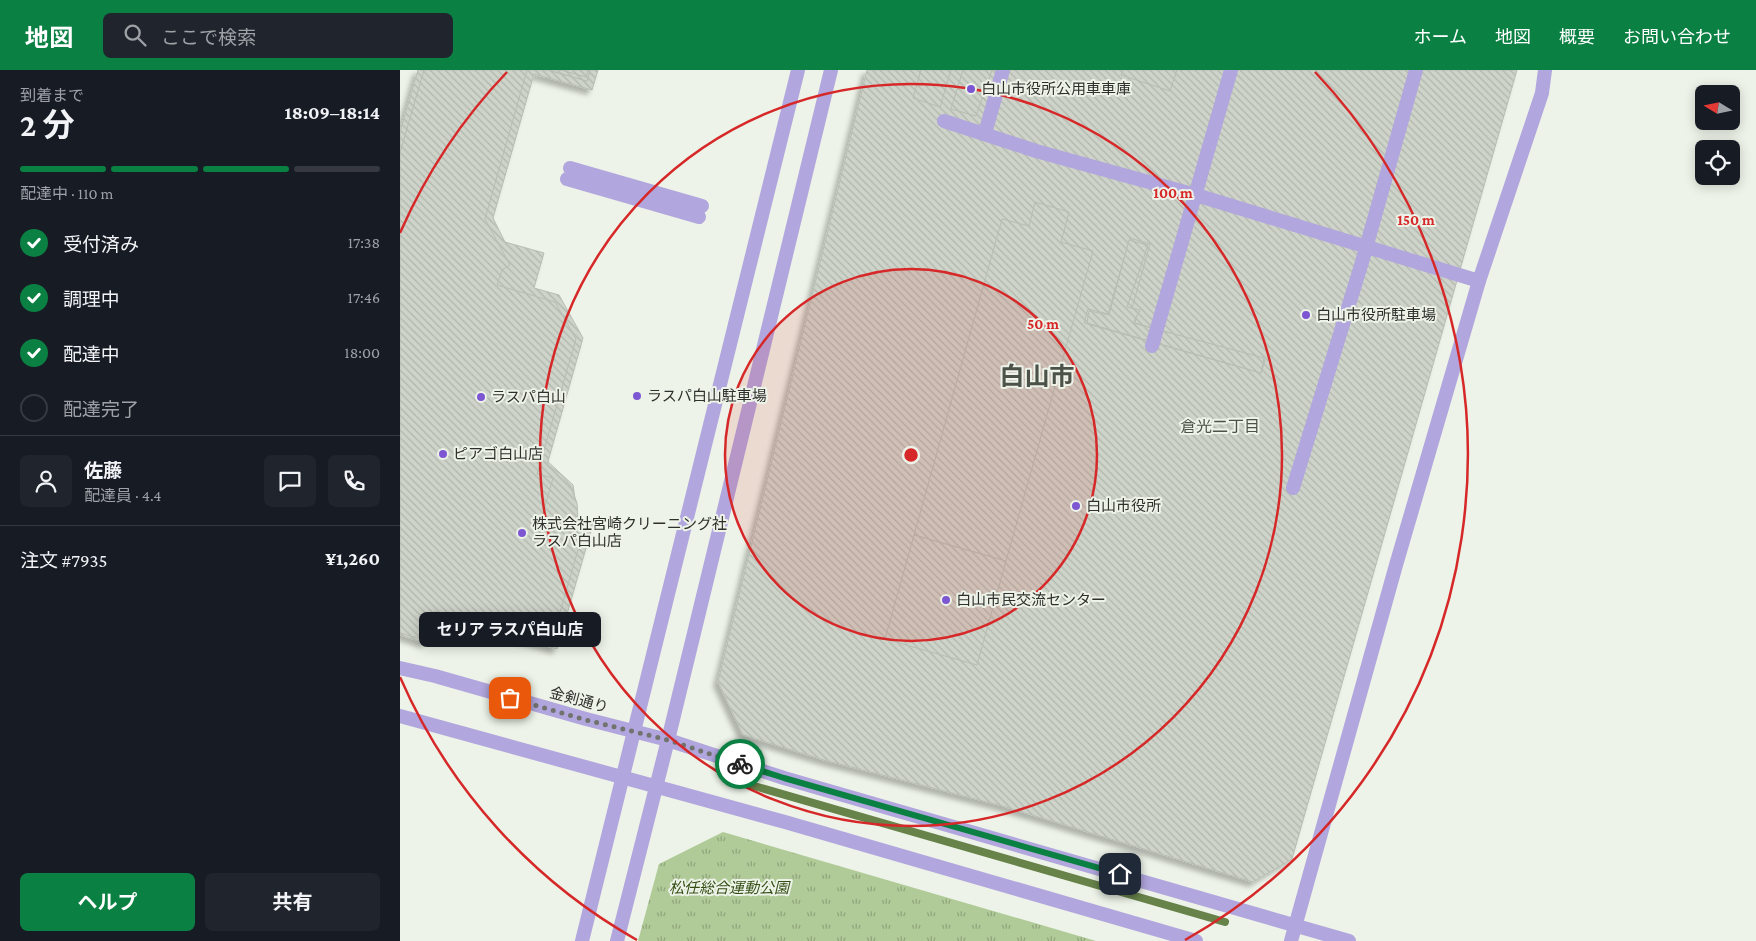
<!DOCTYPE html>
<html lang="ja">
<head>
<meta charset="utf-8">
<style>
	body { margin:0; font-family:"Crimson Pro","Noto Sans JP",serif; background:#20242c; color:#f1f3f6; height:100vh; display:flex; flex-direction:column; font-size:19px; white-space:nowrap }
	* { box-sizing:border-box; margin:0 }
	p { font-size:16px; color:#9ea1a6 }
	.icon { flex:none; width:28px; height:28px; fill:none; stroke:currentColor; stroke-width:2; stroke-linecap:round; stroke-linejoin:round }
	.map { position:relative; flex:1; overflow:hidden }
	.sheet { display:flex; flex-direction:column; background:#171b24; width:400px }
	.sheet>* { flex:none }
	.needle { width:32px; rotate:280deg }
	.fabs { position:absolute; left:1295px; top:15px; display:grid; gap:10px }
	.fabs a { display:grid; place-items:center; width:45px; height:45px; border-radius:8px; background:#171b24; box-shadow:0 2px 12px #0003; font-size:25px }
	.pin { position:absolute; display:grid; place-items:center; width:42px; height:42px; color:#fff; margin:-21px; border-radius:10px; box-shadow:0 2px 8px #0006 }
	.courier { position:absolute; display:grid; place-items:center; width:50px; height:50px; margin:-25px; border:4px solid #0b8043; border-radius:50%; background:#fff; color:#222; box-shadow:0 1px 6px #0007 }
	.bubble { position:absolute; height:35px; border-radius:8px; background:#171b24; box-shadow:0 2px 12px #0003; font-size:16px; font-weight:700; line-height:35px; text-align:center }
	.summary em { font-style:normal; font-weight:700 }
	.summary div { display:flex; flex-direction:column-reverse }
	.summary { display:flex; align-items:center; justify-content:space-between; height:85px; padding:0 20px }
	h1 { font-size:32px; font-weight:700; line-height:38px }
	.bar { display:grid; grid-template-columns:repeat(4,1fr); gap:8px 5px; align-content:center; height:60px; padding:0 20px }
	.bar i { height:6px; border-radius:4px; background:#363941 }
	.bar .selected { background:#0b8043 }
	.bar p { grid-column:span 4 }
	.line { display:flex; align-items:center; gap:12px; padding:0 20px; border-top:1px solid #363941 }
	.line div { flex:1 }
	.round { display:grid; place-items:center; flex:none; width:52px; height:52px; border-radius:8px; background:#20242c }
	ol { padding:0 20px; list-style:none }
	li { display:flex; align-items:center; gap:15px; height:55px }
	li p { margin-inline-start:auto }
	li .icon { padding:5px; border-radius:50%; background:#0b8043; color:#fff; stroke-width:4 }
	li:last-child { color:#9ea1a6 }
	li i { width:28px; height:28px; border:2px solid #363941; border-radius:50% }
	.cta { display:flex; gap:10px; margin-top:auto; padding:10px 20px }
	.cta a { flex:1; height:58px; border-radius:8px; background:#0b8043; color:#fff; font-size:20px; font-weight:700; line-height:58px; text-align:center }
	.cta a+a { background:#20242c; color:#f1f3f6 }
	header { display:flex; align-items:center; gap:30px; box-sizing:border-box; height:70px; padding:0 25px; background:#0b8043; color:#fff }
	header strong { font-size:24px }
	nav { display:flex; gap:28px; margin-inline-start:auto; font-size:18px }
	.search { width:350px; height:45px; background:#20242c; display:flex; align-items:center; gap:12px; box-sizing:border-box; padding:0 18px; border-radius:8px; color:#9ea1a6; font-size:19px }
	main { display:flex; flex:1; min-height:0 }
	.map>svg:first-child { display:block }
	.grass { fill:url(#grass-tufts) }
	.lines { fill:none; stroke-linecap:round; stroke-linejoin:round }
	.stream { stroke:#67834a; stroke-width:8 }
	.building { fill:url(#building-back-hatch); stroke:#b7bdb2; filter:url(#shadow) }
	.service { stroke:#b1a6dd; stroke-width:14 }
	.tertiary { stroke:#b1a6dd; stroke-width:14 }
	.done { stroke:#71746e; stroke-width:5; stroke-dasharray:0 9 }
	.route { stroke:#0b8043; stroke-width:6 }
	.ring { fill:none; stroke:#d62828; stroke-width:2.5 }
	.poi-dot { fill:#7c57d1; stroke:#edf3e8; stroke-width:2 }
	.labels { text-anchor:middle; stroke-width:4; stroke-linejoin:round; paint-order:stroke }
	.poi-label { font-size:15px; fill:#2e302c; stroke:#edf3e8; text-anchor:start }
	.street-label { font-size:15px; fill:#2e302c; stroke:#edf3e8 }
	.park-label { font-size:15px; font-style:italic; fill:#344e15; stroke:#edf3e8 }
	.neighbourhood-label { font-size:16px; fill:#4c5248; stroke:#edf3e8 }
	.town-label { font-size:25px; font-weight:bold; fill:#4c5248; stroke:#edf3e8 }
	.centre { fill:#d62828; stroke:#edf3e8; stroke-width:2.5 }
	.ring-label { font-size:15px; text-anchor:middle; font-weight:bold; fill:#d62828; stroke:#edf3e8; stroke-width:4; stroke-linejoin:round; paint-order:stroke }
</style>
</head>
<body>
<header>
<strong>地図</strong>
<div class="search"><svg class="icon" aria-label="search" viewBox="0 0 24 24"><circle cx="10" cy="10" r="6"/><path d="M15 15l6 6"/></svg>ここで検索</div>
<nav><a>ホーム</a><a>地図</a><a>概要</a><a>お問い合わせ</a></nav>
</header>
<main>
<section class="sheet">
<div class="summary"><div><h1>2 分</h1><p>到着まで</p></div><em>18:09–18:14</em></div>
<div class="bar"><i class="selected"></i><i class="selected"></i><i class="selected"></i><i></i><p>配達中 · 110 m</p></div>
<ol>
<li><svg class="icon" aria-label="check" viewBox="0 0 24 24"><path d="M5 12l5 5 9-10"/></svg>受付済み<p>17:38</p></li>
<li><svg class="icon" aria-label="check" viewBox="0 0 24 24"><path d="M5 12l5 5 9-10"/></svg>調理中<p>17:46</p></li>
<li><svg class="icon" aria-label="check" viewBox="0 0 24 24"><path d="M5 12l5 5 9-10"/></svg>配達中<p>18:00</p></li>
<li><i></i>配達完了</li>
</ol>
<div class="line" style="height:90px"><a class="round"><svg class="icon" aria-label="person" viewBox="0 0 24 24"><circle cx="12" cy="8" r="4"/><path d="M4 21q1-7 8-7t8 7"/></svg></a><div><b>佐藤</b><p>配達員 · 4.4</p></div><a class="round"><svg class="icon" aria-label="chat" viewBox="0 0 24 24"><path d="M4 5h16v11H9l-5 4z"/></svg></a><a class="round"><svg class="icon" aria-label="phone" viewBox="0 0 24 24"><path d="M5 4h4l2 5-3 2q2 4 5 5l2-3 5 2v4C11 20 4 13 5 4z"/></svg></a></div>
<div class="line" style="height:65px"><div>注文 #7935</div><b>¥1,260</b></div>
<div class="cta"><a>ヘルプ</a><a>共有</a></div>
</section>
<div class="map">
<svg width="1356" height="871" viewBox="0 0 1356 871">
	<defs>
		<pattern id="grass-tufts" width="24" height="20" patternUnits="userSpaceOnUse" patternTransform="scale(1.25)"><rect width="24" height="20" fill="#b0cb98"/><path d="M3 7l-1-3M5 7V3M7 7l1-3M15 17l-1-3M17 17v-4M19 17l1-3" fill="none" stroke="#90a57c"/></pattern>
		<pattern id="building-back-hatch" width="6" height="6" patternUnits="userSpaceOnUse" patternTransform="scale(1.25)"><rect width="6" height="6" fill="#ced4c9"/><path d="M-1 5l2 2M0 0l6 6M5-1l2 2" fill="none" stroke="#b1b6ad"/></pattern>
		<filter id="shadow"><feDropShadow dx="-4.5" dy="4.5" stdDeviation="2.5" flood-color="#0004"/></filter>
	</defs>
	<rect width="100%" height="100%" fill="#edf3e8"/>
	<path class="grass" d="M323,762L696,871H238L259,794Z"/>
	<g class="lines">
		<path class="stream" d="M337,711L825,852"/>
	</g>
	<g class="building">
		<path d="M18,0H127L85,149L110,195L101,200L97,215L155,232L175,269L137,404L153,408L142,447L184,459L150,577L34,544L26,573L0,565V62Z"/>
		<path d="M24,0H130L87,147L132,223L155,229L179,266L144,388L173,415L178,450L185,458L151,575L34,541L25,570L0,563V83Z"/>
		<path d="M127,0H148L187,11L190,0H198L192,20L134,4L93,148L105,172L144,183L134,218L159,225L183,268L147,395L161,404L171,417L177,433L178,449L193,454L157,579L150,577L184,459L142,447L153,408L137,404L176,269L155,232L97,215L102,200L110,195L85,149Z"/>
		<path d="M148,0H190L187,11Z"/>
		<path d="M161,0H188L186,7Z"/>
		<path d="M467,0H1117L892,789L853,812L599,735L424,690L343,665L318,612Z"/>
		<path d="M521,0H551L540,37L513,28Z"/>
		<path d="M563,0H592L576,46L551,39Z"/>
		<path d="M723,0H777L770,21L721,5Z"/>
		<path d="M635,132L669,142L661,172L693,181L606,491L514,465L602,149L629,156Z"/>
		<path d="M730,168L750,174L732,238L738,240L735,253L865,290L861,303L684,253L688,239L708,244Z"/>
		<path d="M729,170L748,175L727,237L740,240L733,253L864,288L861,303L687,253L689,241L709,245Z"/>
		<path d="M514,465L606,491L577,595L485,569Z"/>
	</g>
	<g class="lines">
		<g class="service">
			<path d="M544,51L636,81L796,125L1079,211"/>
			<path d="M585,63L603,0"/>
			<path d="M170,98L302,136"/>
			<path d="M167,109L299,147"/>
			<path d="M752,276L831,0"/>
			<path d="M893,418L962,192L1016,0"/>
		</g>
		<g class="tertiary">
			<path d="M0,598L35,606L186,649L268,670L384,708L949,871"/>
			<path d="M0,646L385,752L796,871"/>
			<path d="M182,871L398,0"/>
			<path d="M217,871L268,670L431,0"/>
			<path d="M891,871L996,495L1079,211L1142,23L1145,0"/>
		</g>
	</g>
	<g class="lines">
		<path class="done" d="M110,628L186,650L268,670L340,694"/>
		<path class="route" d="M340,694L384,708L720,804"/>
	</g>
	<circle cx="511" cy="385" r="186" fill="#d62828" fill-opacity=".12"/>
	<g class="ring">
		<circle cx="511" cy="385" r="186"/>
		<circle cx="511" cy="385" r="371"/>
		<path d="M237 870A557 557 0 0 1 0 607M0 163A557 557 0 0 1 107 2M915 2A557 557 0 0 1 785 870"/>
	</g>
	<g class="poi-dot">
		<circle cx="571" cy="19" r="5"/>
		<circle cx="906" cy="245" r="5"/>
		<circle cx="237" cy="326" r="5"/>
		<circle cx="81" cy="327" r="5"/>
		<circle cx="43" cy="384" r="5"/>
		<circle cx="676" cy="436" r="5"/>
		<circle cx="122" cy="463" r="5"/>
		<circle cx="546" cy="530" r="5"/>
	</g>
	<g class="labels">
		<g class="poi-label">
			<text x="581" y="24">白山市役所公用車車庫</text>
			<text x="916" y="250">白山市役所駐車場</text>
			<text x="247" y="331">ラスパ白山駐車場</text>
			<text x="91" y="332">ラスパ白山</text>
			<text x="53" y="389">ピアゴ白山店</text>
			<text x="686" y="441">白山市役所</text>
			<text x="132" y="459">株式会社宮崎クリーニング社<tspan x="132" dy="17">ラスパ白山店</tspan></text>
			<text x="556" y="535">白山市民交流センター</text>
		</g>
		<g class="street-label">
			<text transform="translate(179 630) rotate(15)" y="5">金剣通り</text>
		</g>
		<g class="park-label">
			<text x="329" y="823">松任総合運動公園</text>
		</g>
		<g class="neighbourhood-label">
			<text x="820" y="362">倉光二丁目</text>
		</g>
		<g class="town-label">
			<text x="637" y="315">白山市</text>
		</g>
	</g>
	<circle cx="511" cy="385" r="8" class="centre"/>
	<g class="ring-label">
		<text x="773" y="128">100 m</text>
		<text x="1016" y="155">150 m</text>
		<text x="643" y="259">50 m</text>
	</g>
</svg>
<div class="fabs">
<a><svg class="needle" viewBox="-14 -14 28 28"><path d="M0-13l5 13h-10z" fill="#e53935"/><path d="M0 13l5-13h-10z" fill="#9ea1a6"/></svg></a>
<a><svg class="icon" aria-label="locate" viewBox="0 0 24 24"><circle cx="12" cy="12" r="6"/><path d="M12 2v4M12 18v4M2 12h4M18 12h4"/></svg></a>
</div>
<div class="pin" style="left:110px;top:628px;background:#ea580c"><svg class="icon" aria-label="bag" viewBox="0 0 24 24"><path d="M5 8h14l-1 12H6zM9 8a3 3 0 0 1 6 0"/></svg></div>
<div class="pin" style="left:720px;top:804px;background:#1f2937"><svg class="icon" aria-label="home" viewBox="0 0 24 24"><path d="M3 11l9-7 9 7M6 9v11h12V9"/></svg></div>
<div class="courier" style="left:340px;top:694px"><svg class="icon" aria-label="bike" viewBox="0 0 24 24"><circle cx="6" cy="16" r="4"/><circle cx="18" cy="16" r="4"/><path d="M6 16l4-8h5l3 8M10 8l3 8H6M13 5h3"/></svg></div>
<div class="bubble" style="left:19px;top:542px;width:182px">セリア ラスパ白山店</div>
</div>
</main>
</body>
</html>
